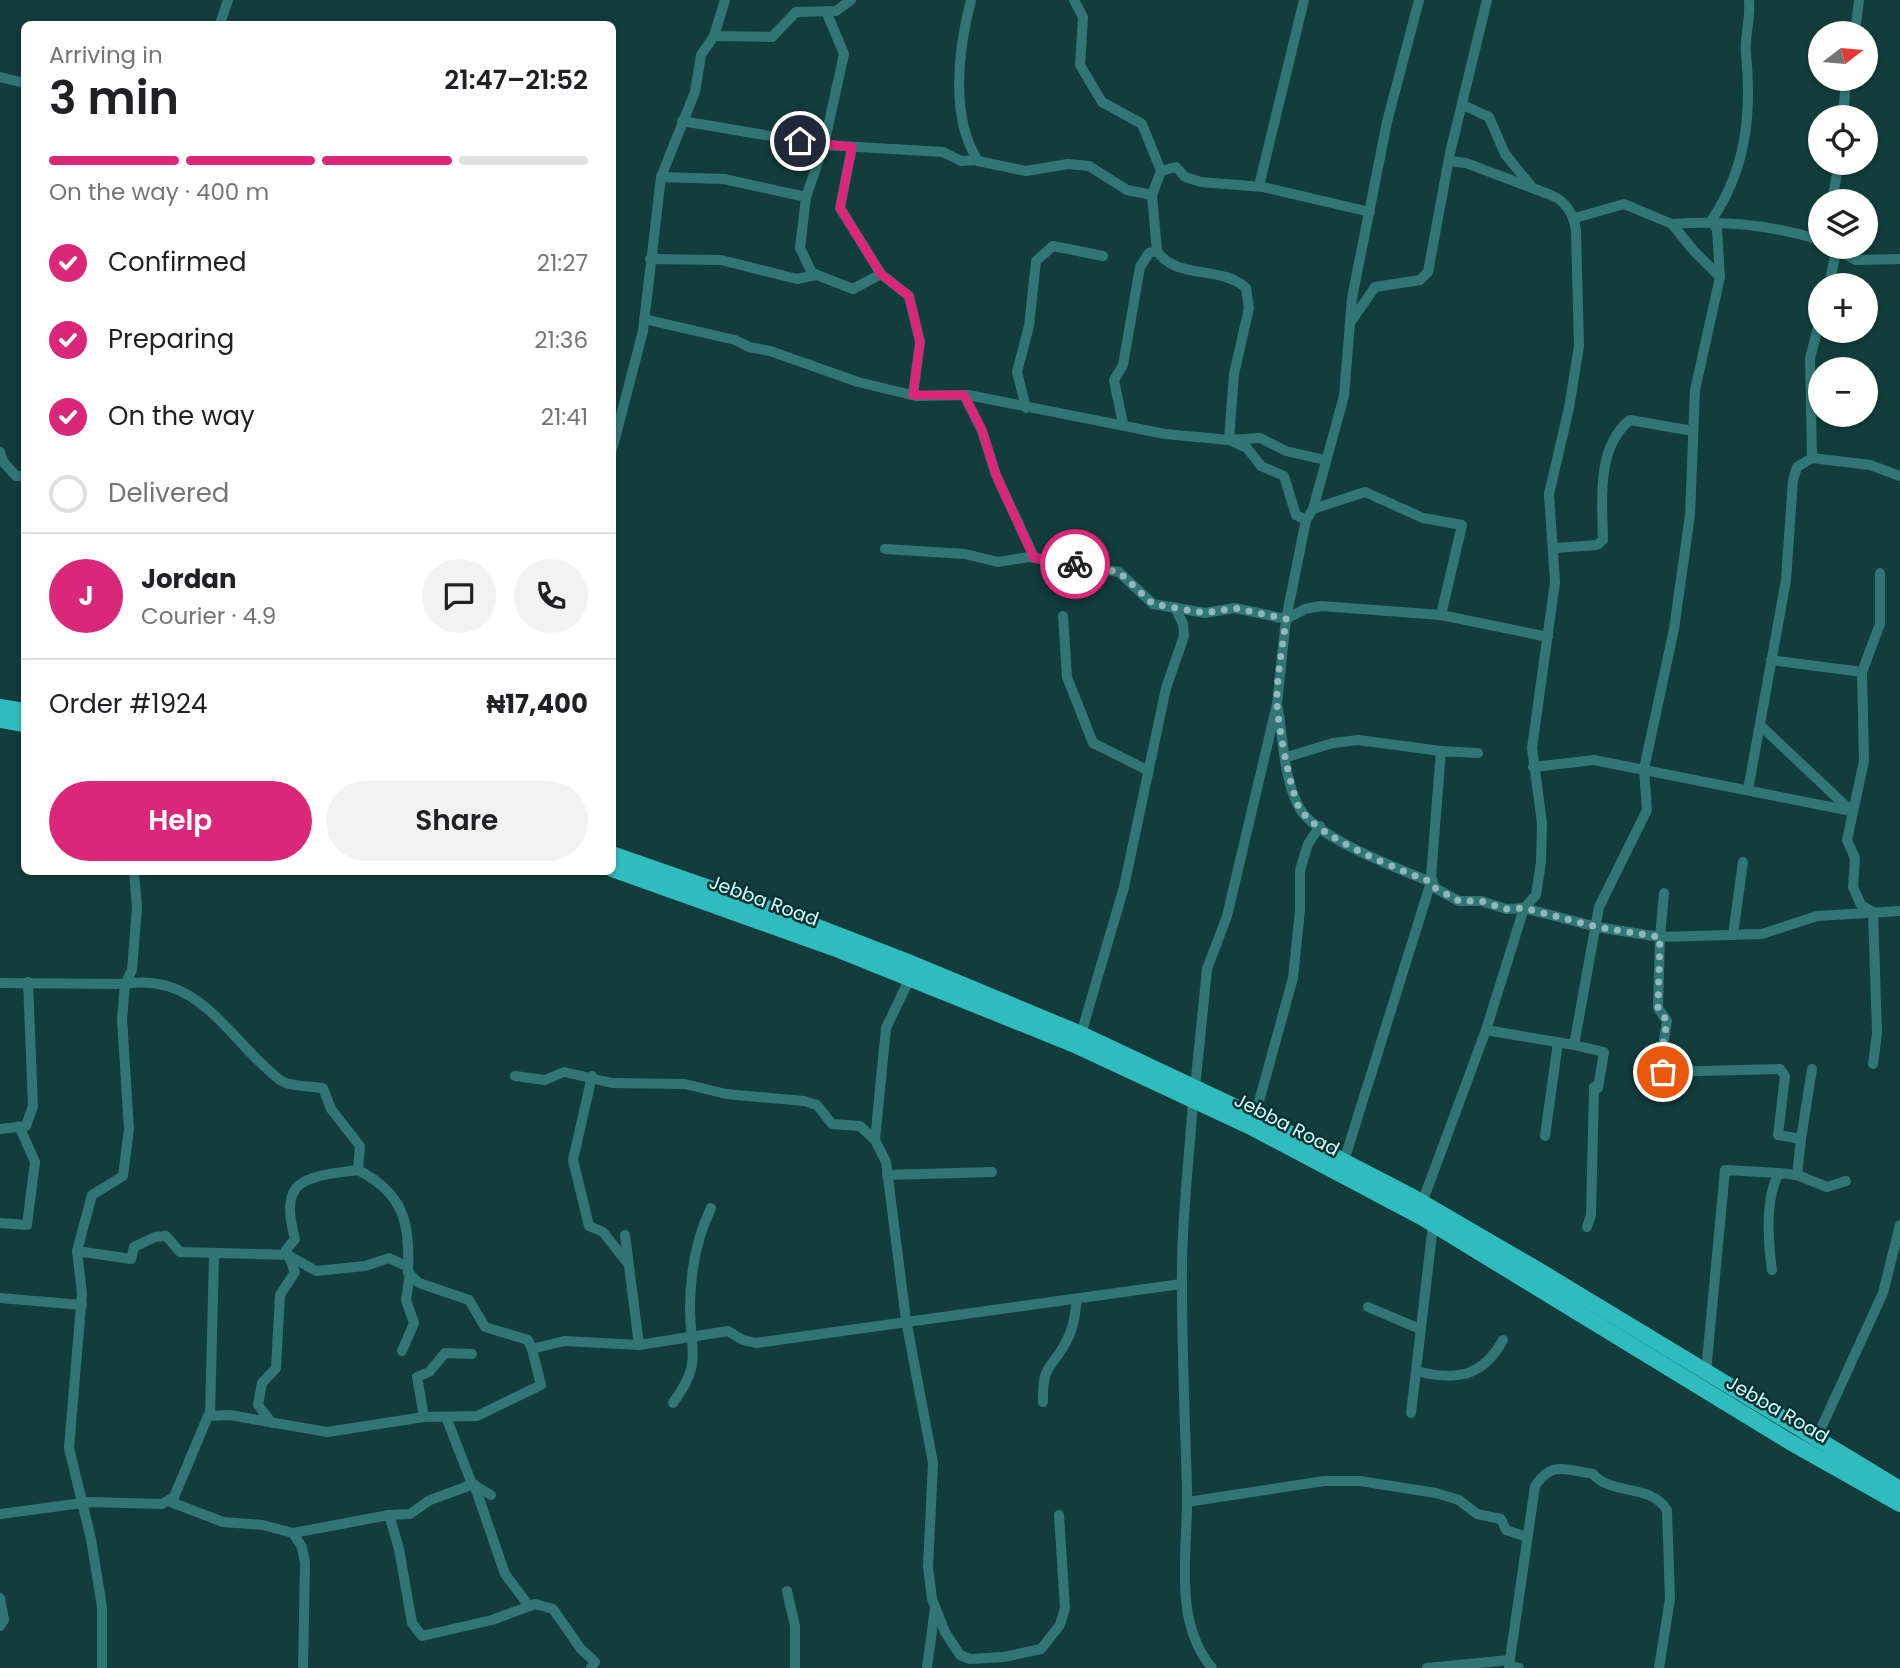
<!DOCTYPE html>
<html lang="en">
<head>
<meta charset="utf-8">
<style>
	body { margin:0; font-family:Poppins,sans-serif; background:#f2f2f2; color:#202124; height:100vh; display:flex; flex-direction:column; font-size:26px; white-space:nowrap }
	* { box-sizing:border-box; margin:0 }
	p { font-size:23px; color:#757577 }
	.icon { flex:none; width:38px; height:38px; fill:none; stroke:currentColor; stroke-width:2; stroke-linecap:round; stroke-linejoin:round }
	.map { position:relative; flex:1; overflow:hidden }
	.side { position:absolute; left:21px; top:21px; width:595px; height:854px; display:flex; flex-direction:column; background:#fff; border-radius:10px; box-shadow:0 2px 5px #0004 }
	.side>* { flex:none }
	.needle { width:46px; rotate:74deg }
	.controls { position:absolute; left:1808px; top:21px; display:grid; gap:14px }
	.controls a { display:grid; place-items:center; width:70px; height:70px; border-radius:50%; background:#fff; box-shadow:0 2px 5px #0004; font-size:35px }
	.pin { position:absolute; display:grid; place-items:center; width:60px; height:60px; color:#fff; margin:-30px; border:4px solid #fff; border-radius:50%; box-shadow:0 2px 7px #0007 }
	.courier { position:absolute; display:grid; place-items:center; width:70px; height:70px; margin:-35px; border:5px solid #db2777; border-radius:50%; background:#fff; color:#222; box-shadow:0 2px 9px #0007 }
	.overview em { font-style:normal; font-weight:600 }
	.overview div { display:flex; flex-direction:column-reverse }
	.overview { display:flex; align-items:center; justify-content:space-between; height:119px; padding:0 28px }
	h1 { font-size:46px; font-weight:600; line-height:52px }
	.bar { display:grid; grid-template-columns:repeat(4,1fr); gap:10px 7px; align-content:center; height:84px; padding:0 28px }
	.bar i { height:9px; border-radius:5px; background:#e0e0e0 }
	.bar .current { background:#db2777 }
	.bar p { grid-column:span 4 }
	.line { display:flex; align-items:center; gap:18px; padding:0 28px; border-top:2px solid #e0e0e0 }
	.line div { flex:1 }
	.round { display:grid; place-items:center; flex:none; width:74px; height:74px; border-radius:37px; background:#f2f2f2 }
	ol { padding:0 28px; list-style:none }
	li { display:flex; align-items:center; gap:21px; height:77px }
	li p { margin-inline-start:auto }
	li .icon { padding:7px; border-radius:50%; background:#db2777; color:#fff; stroke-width:4 }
	li:last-child { color:#757577 }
	li i { width:38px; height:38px; border:4px solid #e0e0e0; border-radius:50% }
	.button { display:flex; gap:14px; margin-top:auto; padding:14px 28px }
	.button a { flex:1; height:80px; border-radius:42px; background:#db2777; color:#fff; font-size:28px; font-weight:600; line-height:80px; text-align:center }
	.button a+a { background:#f2f2f2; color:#202124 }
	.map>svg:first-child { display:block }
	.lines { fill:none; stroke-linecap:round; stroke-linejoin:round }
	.minor { stroke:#317675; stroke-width:10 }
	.trunk { stroke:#30bcbc; stroke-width:16 }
	.done { stroke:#91b8b8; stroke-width:7; stroke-dasharray:0 12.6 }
	.route { stroke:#db2777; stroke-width:9 }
	.labels { text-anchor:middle; stroke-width:5; stroke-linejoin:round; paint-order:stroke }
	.street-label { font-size:19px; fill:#d6fbfa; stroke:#053232 }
</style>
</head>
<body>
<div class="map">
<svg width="1900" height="1668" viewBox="0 0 1900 1668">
	<rect width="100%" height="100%" fill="#123d3c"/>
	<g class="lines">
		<g class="minor">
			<path d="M971,0C958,50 950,117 978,161L1026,171L1068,164L1089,166L1127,190L1152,195"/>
			<path d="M1074,0L1083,17L1080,65L1102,102L1142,124L1161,171L1152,195L1157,251C1176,280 1221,265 1246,288L1249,308L1234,374L1229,440L1247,448L1261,466L1284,476L1296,515L1306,520"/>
			<path d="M826,11L844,54L824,145L806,197L800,248L812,273L853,289L881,274"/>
			<path d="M220,24L228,0"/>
			<path d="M1855,33L1859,0"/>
			<path d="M714,36L772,37L796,12L836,11L851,0"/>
			<path d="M0,77L24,83"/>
			<path d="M1463,105L1489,117L1505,154L1531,186"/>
			<path d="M1843,117L1846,79"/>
			<path d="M682,121L824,145L943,152L961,161L977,160"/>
			<path d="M852,147L840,208L881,274L909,296L920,342L913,395"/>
			<path d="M1161,171L1176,167L1185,177L1201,182L1263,187L1370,212"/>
			<path d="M661,177L724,179L806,197"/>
			<path d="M1259,186L1304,0"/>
			<path d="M1832,201L1839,163"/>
			<path d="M1575,218L1624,204L1672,224"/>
			<path d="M1832,247L1856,260L1900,259"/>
			<path d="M650,259L721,260L797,279L816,275"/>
			<path d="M1720,277L1717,229L1711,221C1746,170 1752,114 1746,54C1744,37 1751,19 1749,0"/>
			<path d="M1829,285L1837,247"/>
			<path d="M644,319L735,340L749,347L770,351L858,382L916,396L968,395L1165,434L1229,440L1260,438L1286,451L1325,460"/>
			<path d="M1350,323L1375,287L1420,280L1428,272L1450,153L1487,0"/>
			<path d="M964,395L982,431L996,475L1034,557"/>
			<path d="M1026,408L1017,372L1029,326L1036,261L1053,246L1103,256"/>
			<path d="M1123,424L1114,380L1123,365L1140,267L1149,253L1157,251"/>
			<path d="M612,450L643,331L661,177L695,92L701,55L714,36L725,0"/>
			<path d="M0,452L3,462L16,476H24"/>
			<path d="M1812,458L1810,358L1820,320"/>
			<path d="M1313,509L1365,492L1423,518L1462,525L1441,615L1548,637"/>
			<path d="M1555,548L1597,545L1603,540C1602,502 1596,447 1630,420L1693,431"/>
			<path d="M885,549L965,554L998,562L1029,557L1119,572L1153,604L1205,613L1235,608L1286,619L1305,609L1321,606L1441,615"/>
			<path d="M1063,616L1067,677L1093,743L1147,770"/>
			<path d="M1771,660L1862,672"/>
			<path d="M1278,708C1283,739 1284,781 1300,809C1317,838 1399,869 1431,882L1344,1161"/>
			<path d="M1761,726L1850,810"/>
			<path d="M1478,753L1441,751L1431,877L1435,888L1459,901H1481L1506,909L1524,908L1597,927L1660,937L1658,1008L1667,1021L1663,1045L1655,1049L1652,1063L1663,1072L1780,1069L1785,1076L1778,1135L1801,1139L1812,1069"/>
			<path d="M1287,757L1333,743L1358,740L1441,751"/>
			<path d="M1533,767L1594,760L1851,811"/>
			<path d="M1748,790L1786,580L1793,480L1797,467L1812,458L1870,465L1900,476"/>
			<path d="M1664,893L1660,937L1762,934L1817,916L1900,911"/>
			<path d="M1733,935L1743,862"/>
			<path d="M0,983L125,984C200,971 230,1042 280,1080C290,1087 311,1086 323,1088L331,1109L360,1146L358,1170C405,1194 410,1224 408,1273L419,1283L469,1300L485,1327L528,1340L532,1349"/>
			<path d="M1486,1030L1574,1045"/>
			<path d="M1081,1034L1124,887L1166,688L1184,636L1183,624L1175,607"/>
			<path d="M1873,1064L1877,1033L1873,912L1861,905L1853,887L1855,858L1847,840L1864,761L1862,672L1880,624V573"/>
			<path d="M515,1076L545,1080L564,1072L612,1083L685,1084L726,1094L804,1101L817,1105L832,1124L860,1126L875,1140L886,1162L906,1320L933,1463L928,1567L932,1599L945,1632L960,1655L970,1659L1004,1657L1041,1649L1060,1625L1065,1608L1059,1515"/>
			<path d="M592,1076L573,1160L589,1226L603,1232L629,1265"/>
			<path d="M1195,1088L1207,969L1227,916L1277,704L1286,619L1306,520L1313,509L1344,396L1352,298L1387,122L1419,0"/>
			<path d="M1193,1101C1189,1162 1181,1225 1182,1287C1182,1354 1185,1421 1187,1488C1189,1546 1171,1620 1212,1668"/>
			<path d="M1255,1116L1293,978L1300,910V870L1308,844L1320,826"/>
			<path d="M0,1129L26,1126L33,1106L28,982"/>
			<path d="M1545,1136L1558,1042"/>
			<path d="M1801,1139L1797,1175L1827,1187L1846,1181"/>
			<path d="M875,1140L886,1028L910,978"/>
			<path d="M887,1175L992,1172"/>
			<path d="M1422,1203L1486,1030L1524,908L1536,895L1541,862L1542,823L1532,748L1555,582L1549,494L1569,408L1579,346L1576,231C1574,215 1567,202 1551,195L1466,163L1449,161"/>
			<path d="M0,1223L27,1225L35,1162L20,1128"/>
			<path d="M1433,1225L1416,1371C1455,1381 1482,1378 1503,1340"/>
			<path d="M1587,1227L1591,1215L1594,1087L1598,1088L1604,1052L1574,1045L1599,907L1647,810L1644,769L1674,629L1690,515L1695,390L1720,277L1694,251L1672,224C1722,220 1772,225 1820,240"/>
			<path d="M625,1235L639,1345"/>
			<path d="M77,1251L131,1259L134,1247L155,1237L166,1236L180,1252L288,1255L316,1271L365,1266L389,1258L408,1267"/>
			<path d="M1772,1270C1768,1241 1765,1198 1779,1173L1797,1175"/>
			<path d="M0,1298L82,1305"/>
			<path d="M1368,1307L1420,1329"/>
			<path d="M402,1351L414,1323L406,1300L410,1274"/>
			<path d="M1706,1372L1725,1170L1779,1173"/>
			<path d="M1043,1402C1042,1363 1051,1371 1066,1342C1074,1328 1075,1314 1077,1299"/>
			<path d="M673,1403C702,1363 691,1354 690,1310C690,1275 696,1239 711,1208"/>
			<path d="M1411,1413L1416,1371"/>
			<path d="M210,1416L214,1255"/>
			<path d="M424,1417L417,1377L429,1372L445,1353L472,1354"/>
			<path d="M446,1417L472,1484L491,1495"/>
			<path d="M272,1423L258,1405L262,1383L276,1368L280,1295L295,1272L286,1250L295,1239C278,1177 306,1177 358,1170"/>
			<path d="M1817,1437L1883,1293L1900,1225"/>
			<path d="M168,1501L223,1522L263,1525L293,1533"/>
			<path d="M1187,1502L1324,1481H1360L1436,1493L1459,1500L1477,1514L1501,1519L1506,1530L1527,1537"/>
			<path d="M0,1514L90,1502L162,1504L174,1497L208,1416L230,1415L327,1432L424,1417L477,1416L541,1385L532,1349L564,1341L639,1345L728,1331L743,1340L756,1343L1181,1284"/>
			<path d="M389,1515L410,1514L430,1500L474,1484L505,1574L529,1606"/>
			<path d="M787,1591L795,1626V1668"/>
			<path d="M0,1598L4,1620L0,1626"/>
			<path d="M102,1668V1607L91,1539L69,1448L82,1294L77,1251L92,1195L123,1176L129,1129L122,1019L125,984L132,970L137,907L134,872"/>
			<path d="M303,1668L305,1563L302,1547L293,1533L389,1515L399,1549L412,1623L422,1636L492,1620L535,1604L553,1609L581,1649L595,1662L591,1668"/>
			<path d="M927,1668L935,1608"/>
			<path d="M1427,1668L1510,1660"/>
			<path d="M1519,1668L1509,1666L1535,1486C1553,1460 1565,1470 1593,1474C1612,1496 1650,1483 1667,1510L1670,1599L1659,1668"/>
		</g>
		<g class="trunk">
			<path d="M0,707L24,711"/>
			<path d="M0,720L24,724"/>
			<path d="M612,854L784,914L908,962L1081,1034L1272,1124L1409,1195L1538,1270L1900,1489"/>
			<path d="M612,869L839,950L1075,1045L1251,1127L1423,1218L1790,1442L1900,1504"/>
		</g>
	</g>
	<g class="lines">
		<path class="done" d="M1075,564L1119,572L1153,604L1205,613L1235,608L1286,619C1283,646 1276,677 1277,704C1278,724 1291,795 1300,809C1320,839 1398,869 1431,882L1435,888L1459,901H1481L1506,909L1524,908L1597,927L1660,937L1658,1008L1667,1021L1663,1045L1655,1049L1652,1063L1663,1072"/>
		<path class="route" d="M800,141L852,147L840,208L881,274L909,296L920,342L913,395H964L982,430L996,475L1034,558L1075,564"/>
	</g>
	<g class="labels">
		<g class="street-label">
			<text transform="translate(764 900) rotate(20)" y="7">Jebba Road</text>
			<text transform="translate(1287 1124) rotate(27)" y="7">Jebba Road</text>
			<text transform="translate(1778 1409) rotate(30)" y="7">Jebba Road</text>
		</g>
	</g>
</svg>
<div class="controls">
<a><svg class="needle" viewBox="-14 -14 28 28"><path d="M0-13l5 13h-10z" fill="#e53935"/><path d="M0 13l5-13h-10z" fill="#757577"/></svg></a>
<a><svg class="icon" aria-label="locate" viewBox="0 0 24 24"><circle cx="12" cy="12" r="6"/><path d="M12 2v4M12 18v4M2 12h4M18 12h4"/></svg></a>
<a><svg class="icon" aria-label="layers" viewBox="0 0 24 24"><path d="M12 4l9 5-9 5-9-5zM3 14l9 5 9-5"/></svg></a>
<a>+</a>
<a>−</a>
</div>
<div class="pin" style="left:1663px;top:1072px;background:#ea580c"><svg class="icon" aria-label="bag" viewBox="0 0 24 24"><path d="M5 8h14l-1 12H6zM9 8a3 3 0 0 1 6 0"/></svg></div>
<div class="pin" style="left:800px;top:141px;background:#1f2937"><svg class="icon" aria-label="home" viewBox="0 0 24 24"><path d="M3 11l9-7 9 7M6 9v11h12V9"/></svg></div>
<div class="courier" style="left:1075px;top:564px"><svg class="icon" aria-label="bike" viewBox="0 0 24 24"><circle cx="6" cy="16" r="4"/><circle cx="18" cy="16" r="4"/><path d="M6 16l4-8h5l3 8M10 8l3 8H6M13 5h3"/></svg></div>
<section class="side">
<div class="overview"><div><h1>3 min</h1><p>Arriving in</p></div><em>21:47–21:52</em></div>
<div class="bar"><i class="current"></i><i class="current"></i><i class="current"></i><i></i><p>On the way · 400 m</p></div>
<ol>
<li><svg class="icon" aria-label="check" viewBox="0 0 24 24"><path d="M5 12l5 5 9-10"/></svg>Confirmed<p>21:27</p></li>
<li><svg class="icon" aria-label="check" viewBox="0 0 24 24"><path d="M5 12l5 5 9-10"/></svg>Preparing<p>21:36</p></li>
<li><svg class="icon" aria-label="check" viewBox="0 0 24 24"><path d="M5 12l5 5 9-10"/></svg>On the way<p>21:41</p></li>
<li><i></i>Delivered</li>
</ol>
<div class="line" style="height:126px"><b class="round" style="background:#db2777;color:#fff">J</b><div><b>Jordan</b><p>Courier · 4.9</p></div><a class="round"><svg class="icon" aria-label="chat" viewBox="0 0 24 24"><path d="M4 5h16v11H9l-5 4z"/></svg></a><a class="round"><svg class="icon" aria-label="phone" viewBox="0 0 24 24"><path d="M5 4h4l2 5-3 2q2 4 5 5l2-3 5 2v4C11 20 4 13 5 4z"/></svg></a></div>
<div class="line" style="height:91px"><div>Order #1924</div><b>₦17,400</b></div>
<div class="button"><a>Help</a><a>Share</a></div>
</section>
</div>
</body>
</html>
